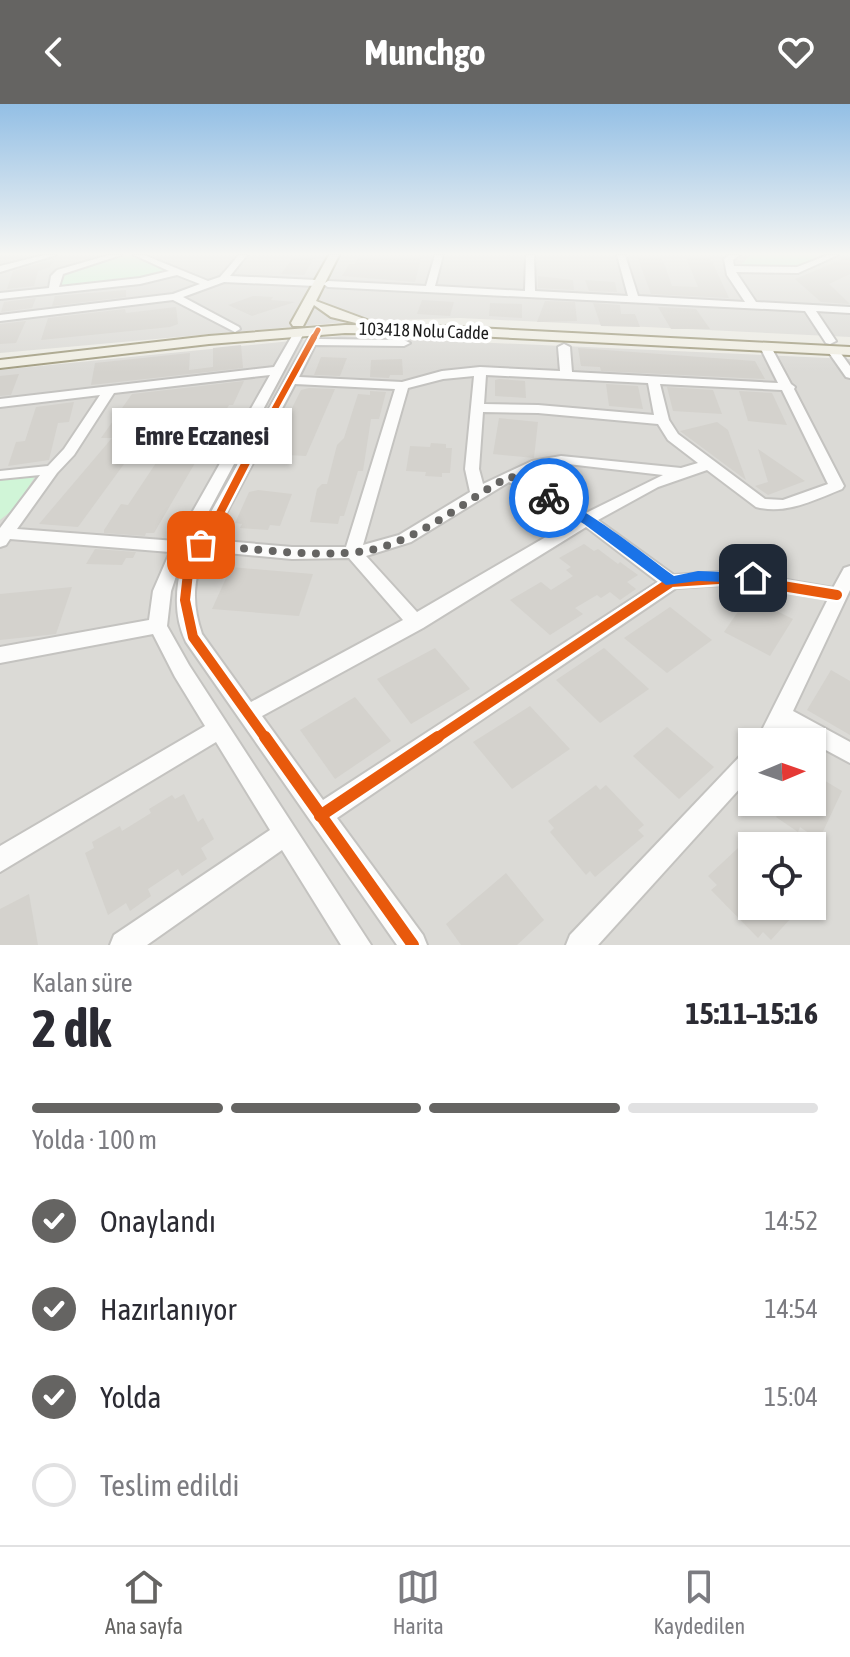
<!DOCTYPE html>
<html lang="tr">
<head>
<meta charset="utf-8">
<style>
	body { margin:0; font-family:"Asap Condensed",sans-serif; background:#f2f2f3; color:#2b2b33; height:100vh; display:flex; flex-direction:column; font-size:30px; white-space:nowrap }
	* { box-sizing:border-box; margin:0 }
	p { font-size:26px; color:#7c7c81 }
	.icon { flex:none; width:44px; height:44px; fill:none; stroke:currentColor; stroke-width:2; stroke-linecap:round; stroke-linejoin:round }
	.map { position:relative; height:841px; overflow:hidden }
	.sheet { display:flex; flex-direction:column; background:#fff; flex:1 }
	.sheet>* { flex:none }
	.needle { width:52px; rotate:88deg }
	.fabs { position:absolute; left:738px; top:624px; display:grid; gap:16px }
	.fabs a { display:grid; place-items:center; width:88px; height:88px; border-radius:0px; background:#fff; box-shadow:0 2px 6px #0004; font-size:40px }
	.pin { position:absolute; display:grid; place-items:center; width:68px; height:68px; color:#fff; margin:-34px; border-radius:16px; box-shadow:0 4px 12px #0006 }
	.courier { position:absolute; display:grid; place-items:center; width:80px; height:80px; margin:-40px; border:6px solid #1a73e8; border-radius:50%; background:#fff; color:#222; box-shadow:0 2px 10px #0007 }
	.bubble { position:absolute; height:56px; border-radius:0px; background:#fff; box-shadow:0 2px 6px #0004; font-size:26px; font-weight:700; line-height:56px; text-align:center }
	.overview em { font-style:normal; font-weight:700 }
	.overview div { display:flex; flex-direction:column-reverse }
	.overview { display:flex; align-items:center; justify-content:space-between; height:136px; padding:0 32px }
	h1 { font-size:52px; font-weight:700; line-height:60px }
	.bar { display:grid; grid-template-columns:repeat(4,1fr); gap:12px 8px; align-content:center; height:96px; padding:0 32px }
	.bar i { height:10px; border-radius:6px; background:#e1e1e2 }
	.bar .current { background:#656462 }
	.bar p { grid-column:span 4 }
	ol { padding:0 32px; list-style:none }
	li { display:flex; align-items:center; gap:24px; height:88px }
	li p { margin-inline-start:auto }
	li .icon { padding:8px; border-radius:50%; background:#656462; color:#fff; stroke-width:4 }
	li:last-child { color:#7c7c81 }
	li i { width:44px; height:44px; border:4px solid #e1e1e2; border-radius:50% }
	header { display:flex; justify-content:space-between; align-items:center; height:104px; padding:0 32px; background:#656462; color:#fff; font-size:36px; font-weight:700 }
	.tabs { display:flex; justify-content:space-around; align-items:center; height:112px; border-top:2px solid #e1e1e2; background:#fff; font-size:22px; color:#7c7c81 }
	.tabs a { display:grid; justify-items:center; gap:4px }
	.tabs .current { color:#656462 }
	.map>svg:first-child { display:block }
	.residential { fill:#dbdad6; fill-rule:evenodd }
	.park { fill:#d0f5d7 }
	.building { fill:#d4d2cd }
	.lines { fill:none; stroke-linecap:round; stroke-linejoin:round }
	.minor-casing { stroke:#c4c3c0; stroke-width:4 }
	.major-casing { stroke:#a29d81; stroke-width:4 }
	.minor { fill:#fcfcfb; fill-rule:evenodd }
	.major { fill:#f0eee3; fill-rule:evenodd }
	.cycleway-far4-casing { stroke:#fff; stroke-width:8 }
	.cycleway-far3-casing { stroke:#fff; stroke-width:10 }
	.cycleway-far2-casing { stroke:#fff; stroke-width:13 }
	.cycleway-far1-casing { stroke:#fff; stroke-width:15 }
	.cycleway-casing { stroke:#fff; stroke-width:17 }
	.cycleway-far4 { stroke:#e8590c; stroke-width:5 }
	.cycleway-far3 { stroke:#e8590c; stroke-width:6 }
	.cycleway-far2 { stroke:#e8590c; stroke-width:8 }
	.cycleway-far1 { stroke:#e8590c; stroke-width:10 }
	.cycleway { stroke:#e8590c; stroke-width:12 }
	.route { fill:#1a73e8 }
	.done { stroke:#656462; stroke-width:8; stroke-dasharray:0 14.4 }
	.labels { text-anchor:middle; stroke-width:8; stroke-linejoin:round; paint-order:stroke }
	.far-street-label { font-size:18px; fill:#1c1c1c; stroke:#fff }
</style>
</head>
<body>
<header><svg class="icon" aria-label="back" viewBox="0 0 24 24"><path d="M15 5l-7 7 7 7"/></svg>Munchgo<svg class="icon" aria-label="heart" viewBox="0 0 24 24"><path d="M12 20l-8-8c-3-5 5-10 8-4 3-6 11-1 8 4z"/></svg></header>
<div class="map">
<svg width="850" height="841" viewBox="0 0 850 841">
	<rect width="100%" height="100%" fill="#ecebe4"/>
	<g class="residential">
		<path d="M0,151H850V233L460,214L358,217L0,249Z"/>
		<path d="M341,232L850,255V841H0V266ZM752,638H812V698H752ZM752,742H812V802H752Z"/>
	</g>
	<g class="park">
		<path d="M122,151H135L171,166L145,175L59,183L67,168Z"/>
		<path d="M751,151H822L792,164L740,162Z"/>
		<path d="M36,371L15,404L0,416V376Z"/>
	</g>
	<g class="building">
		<path d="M295,151H316L304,171L281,170Z"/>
		<path d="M360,151H422L415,178L342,172L349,160H355Z"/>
		<path d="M685,151H709L729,194L651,190L637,152L662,153L672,182L698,183Z"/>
		<path d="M850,152V170L829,180L850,200L821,198L795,175Z"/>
		<path d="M54,155L50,163L38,167L34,182L7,185L13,167Z"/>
		<path d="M538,172L573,176L574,186L538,184Z"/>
		<path d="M585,176L615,178L617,188L589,187Z"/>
		<path d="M126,186V193L52,202L55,192Z"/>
		<path d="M253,192L273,193L271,196L295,198L252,212L228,201Z"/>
		<path d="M36,194L32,204L1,208L4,198Z"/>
		<path d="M422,196L454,198L450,212L417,210Z"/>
		<path d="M545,197L575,198L577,217L537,218Z"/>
		<path d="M490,199L522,200V214L489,212Z"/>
		<path d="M593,199L620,201L621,210H635L640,223L601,222Z"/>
		<path d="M176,203L178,220L170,223L41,236L48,214L125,205L126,209Z"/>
		<path d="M658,203L696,205L710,225H671Z"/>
		<path d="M26,217L16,239L0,240V220Z"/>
		<path d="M241,241L243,264L91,281L95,259L190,249L189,266L213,263V244Z"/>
		<path d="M578,244L755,257L765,275L601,267L600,263L581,262Z"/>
		<path d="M321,253L347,254L340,272L314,271Z"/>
		<path d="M402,255L403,271H390L389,274L370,273L371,256Z"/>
		<path d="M19,270L11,291L0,292V272Z"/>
		<path d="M499,275L525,277L526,294L495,292V276Z"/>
		<path d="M244,277L233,301H229L154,429H146L145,432L104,429V426L121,400L128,401L178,326L163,316L136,352L132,349L78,423L39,420L112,334H101L132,290Z"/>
		<path d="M606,280L638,282L643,305L609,302Z"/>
		<path d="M667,283L713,286L722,310L673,307Z"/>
		<path d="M309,284L335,285L306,352L269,350L301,286Z"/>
		<path d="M370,287L386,288L379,315H371L363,367H358L344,412H340L338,420L310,418L317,385L322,380H327L337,341L344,334L358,290L370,291Z"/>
		<path d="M739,287L772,289L787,321L748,317Z"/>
		<path d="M74,298L69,318L58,319L49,356L8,362L16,338L25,337L36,303Z"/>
		<path d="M499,314L538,318L534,354L493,350Z"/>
		<path d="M717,318L728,326L746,376L680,327Z"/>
		<path d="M431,339L446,340V344H452L450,369H442V373L425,372L426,368L406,367L410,342L430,343Z"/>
		<path d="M758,345L805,377L768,391L755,382L768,378Z"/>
		<path d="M258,386L292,390L280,422L270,421L268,426L240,424L242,420L235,419L249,388Z"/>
		<path d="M584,440L594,447L598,445L618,460L620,458L638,471L627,478L636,485L620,496L610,488L601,494L597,491L575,504L583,510L550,531L510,496L541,478L551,486L573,472L566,466L571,463L559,454Z"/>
		<path d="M95,445L136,448L133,454H126L122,461L86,460Z"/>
		<path d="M231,463L313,470L299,512L212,505Z"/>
		<path d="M72,483L56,530L0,536V490Z"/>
		<path d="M748,493L793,515L770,552L724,528Z"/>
		<path d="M670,503L712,536L667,569L624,534Z"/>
		<path d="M435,544L470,585L411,620L377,575Z"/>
		<path d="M604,544L649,585L600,619L556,576Z"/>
		<path d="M831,566L850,577V631L807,606Z"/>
		<path d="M355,593L391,637L335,675L300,626Z"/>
		<path d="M530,602L570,645L512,685L473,638Z"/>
		<path d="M667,623L714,663L679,695L633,652Z"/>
		<path d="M812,669L842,687L819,736L800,723L798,728L776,713L779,709L762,698H812Z"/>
		<path d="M596,681L600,686L606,681L644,721L638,726L644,732L595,773L590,767L586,771L550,728L554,724L548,717Z"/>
		<path d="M184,690L198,718L203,714L214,735L201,744L207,755L182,772L178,765L148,785L151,792L130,807L126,799L108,811L85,749L94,744L92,738L120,722L122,727L151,709L149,705L172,691L175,695Z"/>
		<path d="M752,731V802H802L771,836L763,828L758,834L711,786L717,781L708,772Z"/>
		<path d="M506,769L544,816L517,841H461L446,820Z"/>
		<path d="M29,790L38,841H0V805Z"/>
	</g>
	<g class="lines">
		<defs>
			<g id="minor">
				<path d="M44,151H56L0,168V162Z"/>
				<path d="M109,151H121L63,170L59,183L140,174L169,167L134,151H144L208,177L220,173L239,151H247L230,172L316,176L321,179L316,182L224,178L183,193L239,223L240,225L235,228L173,196L0,217V211L173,190L200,180L177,171L140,180L0,195V189L49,184L51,172L57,166Z"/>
				<path d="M435,151H443L435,182L525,187L526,151H534L535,187L628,192L617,151H625L638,192L745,198L727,171L724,155L729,151H739L733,156L734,162L797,163L828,151H838L798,169L736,168L756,198L850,203V209L816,207L836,237L830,240L826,239L805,207L328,183L323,180L328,177L426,182Z"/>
				<path d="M314,224L323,226L319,235L404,236L410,239L404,242L315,241L299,273L402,278L442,267L480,263L560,267L558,243L564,240L570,243L572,268L778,279L760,243L770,241L791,280L795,283L794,285L844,382L842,385C814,396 786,411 756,403L707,366L658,383L598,416L674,471L734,467L833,484L844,464L850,462V486L793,607L850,638V659L785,624L778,638H756L828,495L734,480L676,484L337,714L423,831L427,841H397L186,538C174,513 175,486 182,460ZM486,271L648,279L654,311L538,301L484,300ZM474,272L465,365L470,388L399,431L363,441L408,284L443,275ZM295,280L395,285L346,443H292L212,436ZM660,280L782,286L828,380L783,396L765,395L678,330L669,316ZM483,308L538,309L658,320L668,336L698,359L681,364L561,352L532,357L483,380L479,365ZM568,360L663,371L586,409L520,372L541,364ZM509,378L575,416L417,508L366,452L411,438ZM586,423L658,478L323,696L262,612L423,524ZM206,447L292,455L349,454L403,516L251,598L202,530C192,501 192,475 206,447Z"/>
				<path d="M296,225L305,227L179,463L171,487L167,522L189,561L371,841H341L282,746L147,841H110L114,831L270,726L216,638L0,768V742L205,622L175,573L153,530L0,559V543L149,516L153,487L170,448L10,435L6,441L0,443V424L40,371L0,375V367L48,362L64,345L100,291L0,303V295L274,263ZM270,271L176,437L17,425L57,369L74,351L114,289Z"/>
				<path d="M829,244H837L850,262V274L846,273L827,246Z"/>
				<path d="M752,645V671L598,841H566L570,831L744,648Z"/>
			</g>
			<g id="major">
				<path d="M329,151H339L316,197L367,216L360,220L331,213L314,201L303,222H293L291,219Z"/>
				<path d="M345,221L436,222L850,243V251L436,230L345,229L209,240L0,264V256L209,232Z"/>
			</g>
		</defs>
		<use href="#minor" class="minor-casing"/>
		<use href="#major" class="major-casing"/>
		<use href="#minor" class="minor"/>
		<use href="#major" class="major"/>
		<defs>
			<path id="cycleway-far4" d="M313,235L318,226"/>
			<path id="cycleway-far3" d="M256,339L314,233"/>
			<path id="cycleway-far2" d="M188,471L257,337"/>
			<g id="cycleway-far1">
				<path d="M188,469L185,496L193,533L266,635"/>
				<path d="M435,635L671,478L734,474L837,491"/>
			</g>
			<g id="cycleway">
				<path d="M265,633L413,841"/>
				<path d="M320,712L438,633"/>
			</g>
		</defs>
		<use href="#cycleway-far4" class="cycleway-far4-casing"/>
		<use href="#cycleway-far3" class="cycleway-far3-casing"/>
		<use href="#cycleway-far2" class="cycleway-far2-casing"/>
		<use href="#cycleway-far1" class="cycleway-far1-casing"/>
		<use href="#cycleway" class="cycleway-casing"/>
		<use href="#cycleway-far4" class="cycleway-far4"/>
		<use href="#cycleway-far3" class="cycleway-far3"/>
		<use href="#cycleway-far2" class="cycleway-far2"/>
		<use href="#cycleway-far1" class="cycleway-far1"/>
		<use href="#cycleway" class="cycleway"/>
	</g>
	<linearGradient id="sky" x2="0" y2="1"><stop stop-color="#93bfe5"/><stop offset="0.56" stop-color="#f6f6f3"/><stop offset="1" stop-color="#f6f6f3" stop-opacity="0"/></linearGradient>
	<rect width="850" height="268" fill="url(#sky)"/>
	<path class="route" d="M545,392C569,389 650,455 674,472L698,467L753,469L760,474L753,479L698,477L666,481L584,420L545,397Z"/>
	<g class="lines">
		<path class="done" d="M201,441C253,444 338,458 386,442C432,426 468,395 510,372L549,394"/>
	</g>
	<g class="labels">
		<g class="far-street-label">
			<text transform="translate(424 227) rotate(2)" y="6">103418 Nolu Cadde</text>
		</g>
	</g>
</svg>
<div class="fabs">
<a><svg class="needle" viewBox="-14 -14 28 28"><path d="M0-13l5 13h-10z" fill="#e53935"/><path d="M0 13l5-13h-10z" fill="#7c7c81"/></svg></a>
<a><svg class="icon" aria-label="locate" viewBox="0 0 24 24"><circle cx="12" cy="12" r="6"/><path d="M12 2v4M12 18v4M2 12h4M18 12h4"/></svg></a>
</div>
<div class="pin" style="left:201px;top:441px;background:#ea580c"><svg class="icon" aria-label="bag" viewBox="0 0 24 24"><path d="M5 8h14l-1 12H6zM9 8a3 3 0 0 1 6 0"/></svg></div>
<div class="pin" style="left:753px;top:474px;background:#1f2937"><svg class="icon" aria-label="home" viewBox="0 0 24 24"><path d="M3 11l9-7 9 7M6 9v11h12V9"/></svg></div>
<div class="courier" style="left:549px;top:394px"><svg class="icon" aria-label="bike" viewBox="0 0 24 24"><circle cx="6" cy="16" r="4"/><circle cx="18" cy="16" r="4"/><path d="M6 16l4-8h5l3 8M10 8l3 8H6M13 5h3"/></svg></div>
<div class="bubble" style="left:112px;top:304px;width:180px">Emre Eczanesi</div>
</div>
<section class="sheet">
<div class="overview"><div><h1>2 dk</h1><p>Kalan süre</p></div><em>15:11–15:16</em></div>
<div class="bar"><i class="current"></i><i class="current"></i><i class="current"></i><i></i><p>Yolda · 100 m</p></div>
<ol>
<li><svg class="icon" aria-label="check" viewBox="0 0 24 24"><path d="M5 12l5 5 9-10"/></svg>Onaylandı<p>14:52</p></li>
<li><svg class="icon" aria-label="check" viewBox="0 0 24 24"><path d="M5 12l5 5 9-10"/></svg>Hazırlanıyor<p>14:54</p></li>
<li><svg class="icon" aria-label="check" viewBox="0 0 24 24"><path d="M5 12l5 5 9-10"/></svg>Yolda<p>15:04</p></li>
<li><i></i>Teslim edildi</li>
</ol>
</section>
<nav class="tabs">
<a class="current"><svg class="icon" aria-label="home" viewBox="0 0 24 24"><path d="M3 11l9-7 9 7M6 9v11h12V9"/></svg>Ana sayfa</a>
<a><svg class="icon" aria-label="map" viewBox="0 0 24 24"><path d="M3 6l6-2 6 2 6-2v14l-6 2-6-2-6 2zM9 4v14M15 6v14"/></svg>Harita</a>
<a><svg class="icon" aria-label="saved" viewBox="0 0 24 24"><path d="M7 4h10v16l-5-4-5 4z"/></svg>Kaydedilen</a>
</nav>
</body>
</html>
